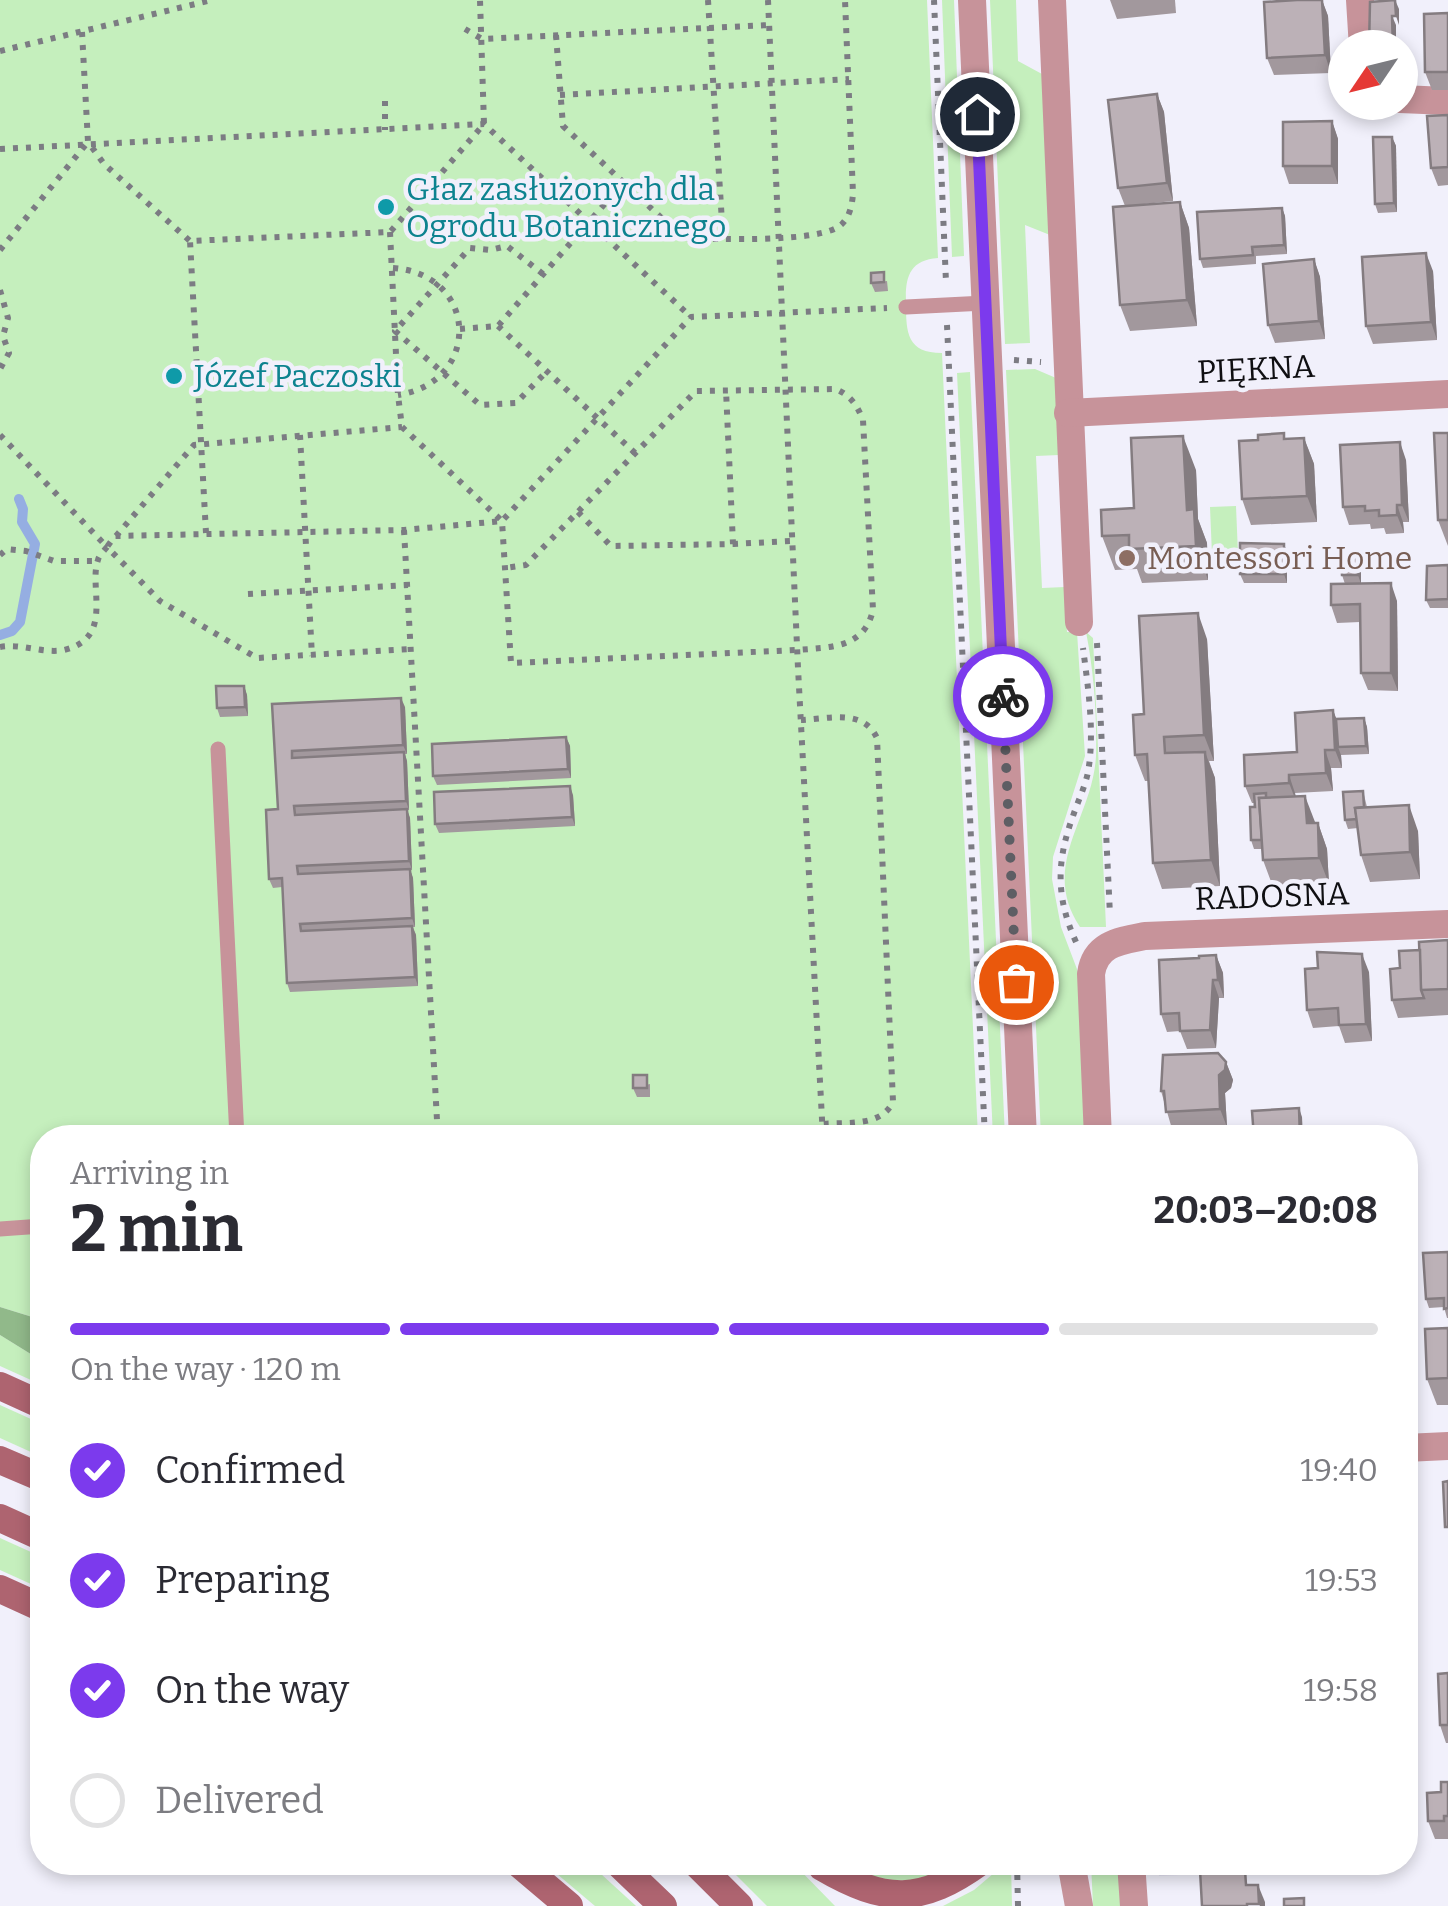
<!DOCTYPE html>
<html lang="en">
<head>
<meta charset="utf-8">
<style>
	body { margin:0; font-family:Bitter,serif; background:#f2f2f3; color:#2b2b33; height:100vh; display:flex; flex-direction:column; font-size:38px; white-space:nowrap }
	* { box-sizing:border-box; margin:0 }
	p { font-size:32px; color:#7c7c81 }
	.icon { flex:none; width:55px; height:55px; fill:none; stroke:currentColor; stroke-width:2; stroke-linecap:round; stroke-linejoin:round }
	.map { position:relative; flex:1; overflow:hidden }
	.sheet { position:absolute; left:30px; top:1125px; width:1388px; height:750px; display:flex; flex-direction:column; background:#fff; border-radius:40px; box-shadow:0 5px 15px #0003 }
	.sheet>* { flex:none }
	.needle { width:65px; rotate:235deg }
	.fabs { position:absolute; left:1328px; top:30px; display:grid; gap:20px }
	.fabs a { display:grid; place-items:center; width:90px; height:90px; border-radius:50%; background:#fff; box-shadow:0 5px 15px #0003; font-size:50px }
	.pin { position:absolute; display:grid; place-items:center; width:85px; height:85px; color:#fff; margin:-42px; border:5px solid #fff; border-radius:50%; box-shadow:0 2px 10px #0007 }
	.courier { position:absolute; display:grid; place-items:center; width:100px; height:100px; margin:-50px; border:8px solid #7c3aed; border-radius:50%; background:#fff; color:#222; box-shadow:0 2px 12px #0007 }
	.head em { font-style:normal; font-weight:700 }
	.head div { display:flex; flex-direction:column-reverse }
	.head { display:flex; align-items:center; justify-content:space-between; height:170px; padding:0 40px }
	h1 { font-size:65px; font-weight:700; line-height:75px }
	.bar { display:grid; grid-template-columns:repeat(4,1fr); gap:15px 10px; align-content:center; height:120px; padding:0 40px }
	.bar i { height:12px; border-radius:8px; background:#e1e1e2 }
	.bar .active { background:#7c3aed }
	.bar p { grid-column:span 4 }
	ol { padding:0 40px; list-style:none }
	li { display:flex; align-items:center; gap:30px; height:110px }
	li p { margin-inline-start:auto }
	li .icon { padding:10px; border-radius:50%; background:#7c3aed; color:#fff; stroke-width:4 }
	li:last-child { color:#7c7c81 }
	li i { width:55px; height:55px; border:5px solid #e1e1e2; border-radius:50% }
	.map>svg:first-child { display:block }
	.built { fill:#e4e2f3 }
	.green { fill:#c5efbd }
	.forest { fill:#91b98a }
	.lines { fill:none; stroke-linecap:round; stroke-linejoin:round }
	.stream { stroke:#95aee2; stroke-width:10 }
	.path { stroke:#7c7c83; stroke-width:6; stroke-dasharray:5 8; stroke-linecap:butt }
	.service { stroke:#c7939a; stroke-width:15 }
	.minor { stroke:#c7939a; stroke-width:28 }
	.tertiary { stroke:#c7939a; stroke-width:28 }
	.secondary { stroke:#ae6470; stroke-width:28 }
	.wall { fill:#a2989d }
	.shaded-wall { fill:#847c80 }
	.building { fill:#bcb1b7; stroke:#847c80; stroke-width:2.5 }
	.done { stroke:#5e5e64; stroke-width:10; stroke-dasharray:0 18 }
	.route { stroke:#7c3aed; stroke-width:12 }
	.culture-dot { fill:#0f9aa8; stroke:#f1f0fb; stroke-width:4 }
	.education-dot { fill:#8d6e63; stroke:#f1f0fb; stroke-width:4 }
	.labels { text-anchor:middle; stroke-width:9; stroke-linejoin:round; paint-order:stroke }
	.culture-label { font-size:32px; fill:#0d838f; stroke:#f1f0fb; text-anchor:start }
	.street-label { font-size:32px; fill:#0f0f12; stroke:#f1f0fb }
	.education-label { font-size:32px; fill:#785e54; stroke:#f1f0fb; text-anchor:start }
</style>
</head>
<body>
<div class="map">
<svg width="1448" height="1906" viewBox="0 0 1448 1906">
	<rect width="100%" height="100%" fill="#f1f0fb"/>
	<path class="built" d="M1335,1862V1868L1159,1876L1158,1863Z"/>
	<g class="green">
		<path d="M0,0H927L938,258C909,260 905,278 906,303C906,333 907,353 942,353L978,1137L42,1138V1320L0,1307Z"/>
		<path d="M942,0H954L964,256L952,257Z"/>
		<path d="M990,0H1016L1018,61L1042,74L1050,235L1025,225L1030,343L1005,344Z"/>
		<path d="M1035,369L1056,378L1059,455L1036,456L1042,588L1065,587L1067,632H1077L1085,756L1053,857L1052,879L1061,927L1080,977L1090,1137H1041L1006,370Z"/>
		<path d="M970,372L1005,1137V1138L993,1137L957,373Z"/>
		<path d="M1236,506L1238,554L1212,555L1210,507Z"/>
		<path d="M1086,632L1093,638L1106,927H1080C1039,865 1093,818 1096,756C1097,716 1094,672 1086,632Z"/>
		<path d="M0,1335L42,1361V1385L0,1366Z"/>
		<path d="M0,1405L42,1424V1457L0,1438Z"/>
		<path d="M0,1538L42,1557V1589L0,1570Z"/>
		<path d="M1007,1862L1011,1863L1012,1906H943L974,1890Z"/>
		<path d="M544,1863H589L636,1906H595Z"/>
		<path d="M724,1863H793L835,1906H767Z"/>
		<path d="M845,1863H963C928,1887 879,1886 845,1863Z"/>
		<path d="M1091,1863H1124L1126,1906H1093Z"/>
	</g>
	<path class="forest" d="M0,1307L42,1320V1361L0,1335Z"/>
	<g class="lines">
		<path class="stream" d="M0,635L12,631L20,622L35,544L22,522L23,509L19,499"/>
		<g class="path">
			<path d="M708,0L723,238"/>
			<path d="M768,0L798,668L823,1138"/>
			<path d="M934,0L946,282"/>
			<path d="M465,29L482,39L769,25"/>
			<path d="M82,32L88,142L104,164L190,241"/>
			<path d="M556,35L563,126L684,239C716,238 822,244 842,224C850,216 852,205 853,194L845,0"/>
			<path d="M0,51L212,0"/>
			<path d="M560,95L849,79"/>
			<path d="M385,101V130"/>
			<path d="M0,149L484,124L691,317"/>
			<path d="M390,232L398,395L402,427L502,521L511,663L797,650C830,647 864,649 873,610L863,420C857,405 851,396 836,389L696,391L526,565L505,568"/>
			<path d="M0,250L87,143"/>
			<path d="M393,268C479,274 482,382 398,395"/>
			<path d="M543,274L507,246L490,250L470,248L395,331L480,405L516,403L546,372"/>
			<path d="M0,290L8,318L3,336L9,353L0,369"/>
			<path d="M947,325L985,1138"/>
			<path d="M498,326L635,453"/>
			<path d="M460,329L498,326L623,183"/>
			<path d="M1014,360L1041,362"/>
			<path d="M0,435L107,547L115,536L404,530L502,521L691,317L887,308"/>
			<path d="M300,435L312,656"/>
			<path d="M578,512L611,546L733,544L726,390"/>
			<path d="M404,530L438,1138"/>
			<path d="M206,533L190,241L390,232L484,124L480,0"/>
			<path d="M116,536L194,445L402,427"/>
			<path d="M733,544L792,541"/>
			<path d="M0,555L7,549L26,551L54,561H97"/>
			<path d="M248,594L408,585"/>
			<path d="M1097,643L1110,915"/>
			<path d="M0,647C22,643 43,654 64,650C115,638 88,587 98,560C99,555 104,551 107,547L160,601L257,658L412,649"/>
			<path d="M801,720C828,719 863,708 877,738L893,1102C881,1127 847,1122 822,1124"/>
			<path d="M1076,942C1056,898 1056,862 1073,816C1078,801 1085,787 1088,772C1095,733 1088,687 1083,648"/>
			<path d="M1017,1862L1018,1906"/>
		</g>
		<g class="service">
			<path d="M906,307L985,303"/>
			<path d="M218,749L237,1138"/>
			<path d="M0,1229L42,1226"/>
		</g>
		<g class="minor">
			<path d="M1052,0L1079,622"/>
			<path d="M1360,0L1363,48"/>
			<path d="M1400,99L1448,101"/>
			<path d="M1068,413L1448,394"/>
			<path d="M1098,1138L1091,974C1095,944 1119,941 1145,936L1448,924"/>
			<path d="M1405,1448L1448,1446"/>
			<path d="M1131,1862L1134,1906"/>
		</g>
		<g class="tertiary">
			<path d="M972,0L1023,1138"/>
			<path d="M1071,1862L1079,1906"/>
		</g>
		<g class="secondary">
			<path d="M0,1386L42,1405"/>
			<path d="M0,1460L42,1478"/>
			<path d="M0,1518L42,1537"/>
			<path d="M0,1589L42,1608"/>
			<path d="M517,1862L569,1906"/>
			<path d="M617,1862L663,1906"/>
			<path d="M695,1862L739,1906"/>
			<path d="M822,1867C885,1904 922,1904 980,1862"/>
		</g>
	</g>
	<g class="wall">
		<path d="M1110,0H1175L1176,13L1117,19Z"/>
		<path d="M1322,0L1328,16L1331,73L1274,75L1267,58Z"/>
		<path d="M1448,13V90H1432L1425,72Z"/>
		<path d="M1157,94L1164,112L1173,201L1125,206L1118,188Z"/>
		<path d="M1448,115V185L1438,186L1431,168Z"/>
		<path d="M1332,121L1338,139V184H1289L1283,166Z"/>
		<path d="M1392,137L1396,146L1397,212L1378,213L1375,204Z"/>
		<path d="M1180,202L1189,228L1197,326L1130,331L1120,305Z"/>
		<path d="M1282,208L1285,216L1287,254L1256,256V264L1203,268L1200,259Z"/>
		<path d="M1314,259L1320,277L1325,339L1275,343L1268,325Z"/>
		<path d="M1433,271L1437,340L1373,344L1366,326Z"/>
		<path d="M887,281L888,291L875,292L871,283Z"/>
		<path d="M1448,433V546L1438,520Z"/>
		<path d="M1304,438L1314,464L1317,522L1251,525L1242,499L1286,439Z"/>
		<path d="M1406,460L1409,522H1403L1404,533L1386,534L1384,528L1371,529L1370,524L1349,525L1343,507Z"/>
		<path d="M1196,470L1198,519L1207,543L1208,580L1142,583L1137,569L1115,570L1102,536L1134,508Z"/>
		<path d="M1284,544L1287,553V583H1244L1240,574Z"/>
		<path d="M1357,556L1361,565V583L1397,601L1398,691L1368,690L1361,673L1360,622L1337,623L1331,605L1345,584L1342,575Z"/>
		<path d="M1448,565V608H1430L1426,600Z"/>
		<path d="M1207,639L1214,761H1209L1215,778L1220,886L1162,889L1153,863L1148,781H1145L1135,755L1144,714Z"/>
		<path d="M244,686L247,695L248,716L220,717L217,708Z"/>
		<path d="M272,704L405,707L407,754H405L407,761L409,810H407L410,818L412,870H410L413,878L415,927H413L416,935L418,986L290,992L287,983L282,887L273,888L269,879L278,809Z"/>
		<path d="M1333,710L1336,719L1364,718L1367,727L1369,754L1341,755L1342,768H1331L1333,791L1295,793L1296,797L1315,823H1318L1327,849L1329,884L1273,887L1263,860L1262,849H1254L1251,840L1254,803H1252L1245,786L1297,752Z"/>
		<path d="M566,737L570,746L571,778L437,785L433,776Z"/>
		<path d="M1363,791L1367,807L1418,831L1420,879L1370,882L1361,855L1358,828L1348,829L1345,820Z"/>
		<path d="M573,795L575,826L439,833L435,824Z"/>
		<path d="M1448,940V1015L1398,1018L1392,1000L1400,968L1420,950Z"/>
		<path d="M1216,955L1223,973L1224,998H1219L1216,1048L1187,1049L1180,1031L1167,1032L1161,1014L1199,958Z"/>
		<path d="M1369,972L1372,1041L1345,1043L1339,1026L1313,1028L1307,1010Z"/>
		<path d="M1226,1062L1233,1080L1231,1088L1225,1093L1227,1127L1172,1129L1161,1091Z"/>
		<path d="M650,1084V1097H637L633,1088Z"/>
		<path d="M1448,1252V1318H1447L1444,1307L1429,1308L1426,1299Z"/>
		<path d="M1448,1328V1405H1437L1427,1379Z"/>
		<path d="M1448,1673V1743H1446L1440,1725Z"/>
		<path d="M1405,1717L1413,1735L1416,1804L1405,1805Z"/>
		<path d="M1448,1782V1839H1435L1428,1821L1441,1792Z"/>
		<path d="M1289,1862H1335V1868L1291,1870Z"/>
	</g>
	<g class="shaded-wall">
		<path d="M1322,0L1328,16L1331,73L1325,55Z"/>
		<path d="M1395,0L1399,9V25L1396,16Z"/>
		<path d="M1392,16L1396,25V48H1393Z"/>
		<path d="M1157,94L1164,112L1173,201L1167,183Z"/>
		<path d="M1332,121L1338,139V184L1332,166Z"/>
		<path d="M1392,137L1396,146L1397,212L1394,203Z"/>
		<path d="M1180,202L1189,228L1197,326L1187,300Z"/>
		<path d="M1282,208L1285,216L1287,254L1284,245Z"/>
		<path d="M1426,253L1433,271L1437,340L1431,322Z"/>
		<path d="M1314,259L1320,277L1325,339L1319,321Z"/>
		<path d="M1183,436L1196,470L1198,519L1207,543L1208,580L1196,546L1187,510Z"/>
		<path d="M1304,438L1314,464L1317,522L1307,496Z"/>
		<path d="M1400,442L1406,460L1409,522L1402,505Z"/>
		<path d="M1397,505L1403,522L1404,533L1397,515Z"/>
		<path d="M1284,544L1287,553V583L1284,574Z"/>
		<path d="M1357,556L1361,565V584L1358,575Z"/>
		<path d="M1391,583L1397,601L1398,691L1391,673Z"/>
		<path d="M1198,613L1207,639L1214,761L1204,735Z"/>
		<path d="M244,686L247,695L248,716L245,707Z"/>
		<path d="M401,698L405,707L407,754L403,745Z"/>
		<path d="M1333,710L1340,728L1338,747L1341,755L1342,768L1335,750Z"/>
		<path d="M1364,718L1367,727L1369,754L1366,746Z"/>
		<path d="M566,737L570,746L571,778L568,769Z"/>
		<path d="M1325,750L1331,768L1333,791L1326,773Z"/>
		<path d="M404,752L407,761L409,810L406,801Z"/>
		<path d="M1205,752L1215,778L1220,886L1211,860Z"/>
		<path d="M1289,775L1295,793L1296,801L1289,783Z"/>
		<path d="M570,786L573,795L575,826L572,817Z"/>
		<path d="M1305,796L1315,822L1307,823Z"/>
		<path d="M1409,805L1418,831L1420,879L1410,852Z"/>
		<path d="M407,809L410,818L412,870L409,861Z"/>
		<path d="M1318,823L1327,849L1329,884L1319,858Z"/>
		<path d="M410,869L413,878L415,927L412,918Z"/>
		<path d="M412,926L416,935L418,986L415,977Z"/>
		<path d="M1362,954L1369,972L1372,1041L1366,1024Z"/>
		<path d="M1216,955L1223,973L1224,998L1218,980Z"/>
		<path d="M1213,980L1219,998L1216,1048L1210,1030Z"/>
		<path d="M1226,1062L1233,1080L1231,1088L1225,1093L1227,1127L1220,1109L1219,1075Z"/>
		<path d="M1299,1108L1302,1117L1303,1138H1300Z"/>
		<path d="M1406,1717L1413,1735L1416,1804L1409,1786Z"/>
		<path d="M1258,1885L1265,1902V1906H1260L1259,1904Z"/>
	</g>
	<g class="building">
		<path d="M1297,0H1322L1325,55L1267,58L1264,2Z"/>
		<path d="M1395,0L1396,16H1392L1393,48H1369L1370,2Z"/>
		<path d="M1448,13V72H1425L1424,14Z"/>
		<path d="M1157,94L1167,183L1118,188L1108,100Z"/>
		<path d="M1448,115V167L1431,168L1427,116Z"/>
		<path d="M1332,121V166H1283V122Z"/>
		<path d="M1373,137H1392L1394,203L1375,204Z"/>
		<path d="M1180,202L1187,300L1120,305L1113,207Z"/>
		<path d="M1282,208L1284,245L1252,247L1253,255L1200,259L1197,212Z"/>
		<path d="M1426,253L1431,322L1366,326L1362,257Z"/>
		<path d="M1314,259L1319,321L1268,325L1263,264Z"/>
		<path d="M884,272V282L871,283V273Z"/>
		<path d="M1284,433V439L1304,438L1307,496L1242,499L1239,441L1258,440V435Z"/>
		<path d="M1434,433H1448V520H1438Z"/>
		<path d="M1183,436L1187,510L1194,509L1196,546L1129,549V535L1102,536L1101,510L1134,508L1131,438Z"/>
		<path d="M1400,442L1402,505H1397V515L1379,516V510L1365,511V506L1343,507L1340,445Z"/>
		<path d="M1240,543L1284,544V574H1240Z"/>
		<path d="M1341,556H1357L1358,575H1342Z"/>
		<path d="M1448,565V599L1426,600L1427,566Z"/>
		<path d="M1391,583V673H1361L1360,604L1331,605V584Z"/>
		<path d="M1198,613L1204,735L1164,737L1165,753L1205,752L1211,860L1153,863L1147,754L1135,755L1133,715L1144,714L1139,616Z"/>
		<path d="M216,686H244L245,707L217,708Z"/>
		<path d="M401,698L403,745L292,751V758L404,752L406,801L294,806L295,815L407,809L409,861L297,866L298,874L410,869L412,918L300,924L301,931L412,926L415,977L287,983L282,878L269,879L266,810L278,809L272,704Z"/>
		<path d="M1333,710L1335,750H1325L1326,773L1289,775V783L1245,786L1244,755L1297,752L1295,713Z"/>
		<path d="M1364,718L1366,746L1338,747L1336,719Z"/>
		<path d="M566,737L568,769L433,776L432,744Z"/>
		<path d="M570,786L572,817L435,824L434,792Z"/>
		<path d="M1363,791L1364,807L1355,808L1357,819L1345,820L1343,792Z"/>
		<path d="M1266,793V798H1259L1262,840H1251L1250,807H1255L1254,794Z"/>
		<path d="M1305,796L1307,823H1318L1319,858L1263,860L1259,798Z"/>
		<path d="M1409,805L1410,852L1361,855L1355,808Z"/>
		<path d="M1448,940V989L1421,990L1419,942Z"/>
		<path d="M1420,950L1421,990L1424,998L1392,1000L1390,969L1400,968L1399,951Z"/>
		<path d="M1317,952L1362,954L1366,1024L1339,1025L1338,1008L1307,1010L1305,969L1318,968Z"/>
		<path d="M1216,955L1218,980H1213L1210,1030L1180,1031L1179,1013L1161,1014L1159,960L1199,958V956Z"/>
		<path d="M1218,1053L1226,1062L1225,1070L1219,1075L1220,1109L1166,1112L1164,1091H1161L1163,1055Z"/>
		<rect x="633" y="1075" width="14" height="13"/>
		<path d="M1299,1108L1300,1138H1254L1252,1111Z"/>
		<path d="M966,1133V1138H942V1134Z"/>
		<path d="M1448,1252V1308L1444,1309V1298L1426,1299L1423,1253Z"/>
		<path d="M1448,1328V1378L1427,1379L1425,1329Z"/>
		<path d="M1448,1481V1527H1445L1443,1482Z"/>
		<path d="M1448,1673V1725H1440L1438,1674Z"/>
		<path d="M1405,1717L1409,1786L1405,1787Z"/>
		<path d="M1441,1782H1448V1816H1444V1821H1428L1427,1793L1441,1792Z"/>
		<path d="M1245,1869L1246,1885H1258L1259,1904H1247V1906H1202L1200,1870Z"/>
		<path d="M1304,1898V1906H1284V1899Z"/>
	</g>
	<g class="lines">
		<path class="done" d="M1003,696L1016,982"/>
		<path class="route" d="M977,114L1003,696"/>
	</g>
	<g class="culture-dot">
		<circle cx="386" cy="207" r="10"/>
		<circle cx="174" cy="376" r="10"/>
	</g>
	<circle class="education-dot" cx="1127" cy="558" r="10"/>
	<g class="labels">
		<g class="culture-label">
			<text x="406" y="200">Głaz zasłużonych dla<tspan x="406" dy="37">Ogrodu Botanicznego</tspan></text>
			<text x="194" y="387">Józef Paczoski</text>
		</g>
		<g class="street-label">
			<text transform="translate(1256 369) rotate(-3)" y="11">PIĘKNA</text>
			<text transform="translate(1272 896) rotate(-2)" y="11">RADOSNA</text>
		</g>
		<g class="education-label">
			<text x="1147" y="569">Montessori Home</text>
		</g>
	</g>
</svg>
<div class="fabs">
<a><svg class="needle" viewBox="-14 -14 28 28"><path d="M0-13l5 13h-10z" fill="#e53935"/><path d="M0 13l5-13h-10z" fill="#7c7c81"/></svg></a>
</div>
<div class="pin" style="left:1016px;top:982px;background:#ea580c"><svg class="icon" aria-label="bag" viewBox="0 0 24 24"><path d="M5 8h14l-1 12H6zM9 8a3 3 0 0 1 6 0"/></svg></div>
<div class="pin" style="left:977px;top:114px;background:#1f2937"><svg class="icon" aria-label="home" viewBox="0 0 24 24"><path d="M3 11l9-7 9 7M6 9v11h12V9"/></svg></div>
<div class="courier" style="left:1003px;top:696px"><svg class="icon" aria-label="bike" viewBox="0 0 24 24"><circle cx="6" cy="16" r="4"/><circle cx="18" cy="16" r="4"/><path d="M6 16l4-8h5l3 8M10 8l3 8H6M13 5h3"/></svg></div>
<section class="sheet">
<div class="head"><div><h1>2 min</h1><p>Arriving in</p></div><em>20:03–20:08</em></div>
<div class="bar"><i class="active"></i><i class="active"></i><i class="active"></i><i></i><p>On the way · 120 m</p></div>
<ol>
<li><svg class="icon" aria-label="check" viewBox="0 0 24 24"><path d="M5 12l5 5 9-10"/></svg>Confirmed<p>19:40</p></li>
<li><svg class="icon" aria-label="check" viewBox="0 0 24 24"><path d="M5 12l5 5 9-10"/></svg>Preparing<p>19:53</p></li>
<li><svg class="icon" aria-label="check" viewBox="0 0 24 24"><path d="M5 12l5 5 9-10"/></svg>On the way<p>19:58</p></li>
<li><i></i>Delivered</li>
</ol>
</section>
</div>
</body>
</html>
